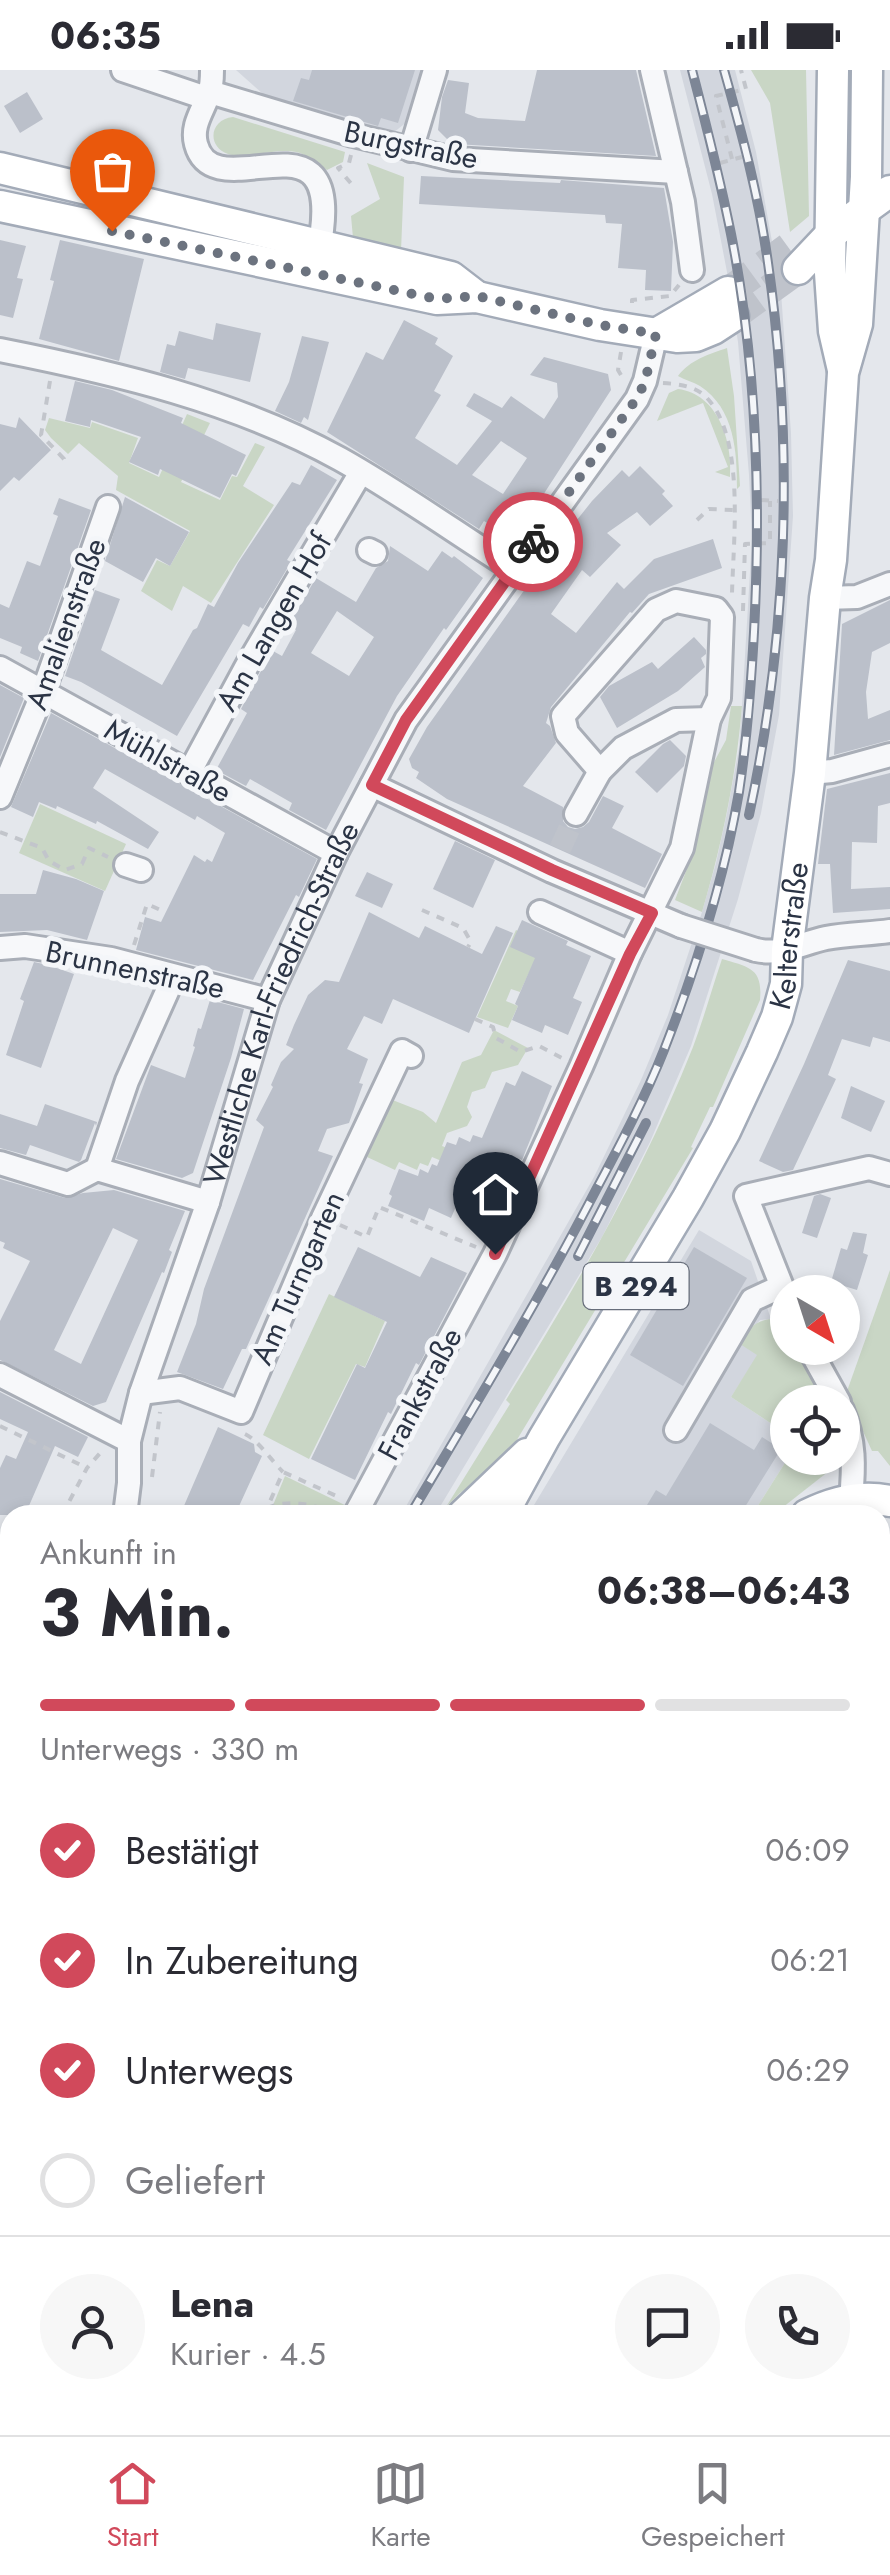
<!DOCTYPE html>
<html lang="de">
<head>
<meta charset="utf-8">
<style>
	body { margin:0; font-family:Jost,sans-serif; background:#f7f7f7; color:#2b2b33; height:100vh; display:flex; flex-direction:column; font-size:38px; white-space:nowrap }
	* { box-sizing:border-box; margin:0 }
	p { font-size:32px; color:#7c7c81 }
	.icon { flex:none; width:55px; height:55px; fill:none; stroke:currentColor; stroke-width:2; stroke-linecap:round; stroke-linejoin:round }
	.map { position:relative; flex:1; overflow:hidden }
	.side { position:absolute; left:0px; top:1435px; width:890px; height:930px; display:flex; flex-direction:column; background:#fff; border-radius:30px 30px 0 0; box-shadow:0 5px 15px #0003 }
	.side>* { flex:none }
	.needle { width:65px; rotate:141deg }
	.controls { position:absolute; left:770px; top:1205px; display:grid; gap:20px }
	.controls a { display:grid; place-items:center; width:90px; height:90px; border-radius:50%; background:#fff; box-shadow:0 5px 15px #0003; font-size:50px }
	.pin { position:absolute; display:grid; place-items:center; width:85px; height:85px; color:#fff; margin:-102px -42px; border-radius:50% 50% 50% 0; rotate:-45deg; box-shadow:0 0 10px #0007 }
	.pin .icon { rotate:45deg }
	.courier { position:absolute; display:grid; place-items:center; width:100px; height:100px; margin:-50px; border:8px solid #d1495b; border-radius:50%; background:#fff; color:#222; box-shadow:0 2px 12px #0007 }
	.headline em { font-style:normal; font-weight:700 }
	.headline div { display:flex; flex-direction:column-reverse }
	.headline { display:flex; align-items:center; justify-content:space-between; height:170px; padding:0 40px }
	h1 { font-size:65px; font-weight:700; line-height:75px }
	.bar { display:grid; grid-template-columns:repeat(4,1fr); gap:15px 10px; align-content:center; height:120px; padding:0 40px }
	.bar i { height:12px; border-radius:8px; background:#e1e1e2 }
	.bar .current { background:#d1495b }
	.bar p { grid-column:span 4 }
	.line { display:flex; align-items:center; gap:25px; padding:0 40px; border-top:2px solid #e1e1e2 }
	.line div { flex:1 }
	.round { display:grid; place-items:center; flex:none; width:105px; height:105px; border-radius:52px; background:#f7f7f7 }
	ol { padding:0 40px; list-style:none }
	li { display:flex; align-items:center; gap:30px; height:110px }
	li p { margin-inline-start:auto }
	li .icon { padding:10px; border-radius:50%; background:#d1495b; color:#fff; stroke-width:4 }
	li:last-child { color:#7c7c81 }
	li i { width:55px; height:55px; border:5px solid #e1e1e2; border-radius:50% }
	.status { display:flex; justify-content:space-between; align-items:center; height:70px; padding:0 50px; background:#fff; direction:ltr }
	.status svg { height:28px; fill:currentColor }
	.tabs { display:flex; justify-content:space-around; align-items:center; height:140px; border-top:2px solid #e1e1e2; background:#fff; font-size:28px; color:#7c7c81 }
	.tabs a { display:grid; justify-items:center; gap:5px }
	.tabs .current { color:#d1495b }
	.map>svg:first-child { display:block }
	.built { fill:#d2d6de }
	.green { fill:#c9d6c5 }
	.building { fill:#bbc0ca; fill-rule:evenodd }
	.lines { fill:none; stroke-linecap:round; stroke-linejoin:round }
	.minor-tunnel { stroke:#bfc3cb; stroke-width:22; stroke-dasharray:22 11; stroke-linecap:butt }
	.major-tunnel { stroke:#bfc3cb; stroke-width:30; stroke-dasharray:30 15; stroke-linecap:butt }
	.minor-casing { stroke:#a9aeb7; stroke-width:28 }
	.major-casing { stroke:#a3abb8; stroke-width:35 }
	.path { stroke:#c2c5cb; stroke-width:4; stroke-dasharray:8 8; stroke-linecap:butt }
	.minor { stroke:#f7f8fa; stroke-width:22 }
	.major { stroke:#fff; stroke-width:30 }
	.rail-casing { stroke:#7d8696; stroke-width:10 }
	.rail { stroke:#f4f6f9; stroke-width:6; stroke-dasharray:19; stroke-linecap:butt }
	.minor-bridge-casing { stroke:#a9aeb7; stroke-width:28; stroke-linecap:butt }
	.minor-bridge { stroke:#f7f8fa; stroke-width:22 }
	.done { stroke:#6c737f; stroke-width:10; stroke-dasharray:0 18 }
	.route { stroke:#d1495b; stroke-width:12 }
	.labels { text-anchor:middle; stroke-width:10; stroke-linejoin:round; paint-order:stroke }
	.shield { fill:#f4f6f9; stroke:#676e7b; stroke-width:2.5 }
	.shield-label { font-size:28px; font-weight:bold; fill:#2b3445 }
	.street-label { font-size:30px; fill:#2b3445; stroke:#f4f6f9 }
</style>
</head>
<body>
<div class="status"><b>06:35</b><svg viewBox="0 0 49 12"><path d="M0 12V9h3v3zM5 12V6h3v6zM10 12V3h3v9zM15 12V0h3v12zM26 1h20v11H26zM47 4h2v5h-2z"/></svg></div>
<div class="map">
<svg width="890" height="2365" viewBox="0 0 890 2365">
	<rect width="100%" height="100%" fill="#e4e7ec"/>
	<g class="built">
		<path d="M236,0H423L408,51L388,67L271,31Z"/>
		<path d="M680,0H735L756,82L781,222L791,363L793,446L779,645L761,743L738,829L691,976L650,1072L602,1167L435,1445H401L594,1107L641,1010L668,945L702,842L716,793L727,743L739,678L742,636L752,468L749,405L738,272L727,202L712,124Z"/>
		<path d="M699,1160L751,1191L771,1249L760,1250L740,1273L758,1285L731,1327L787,1364L788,1388L752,1445H528Z"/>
		<path d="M890,2000V2252L880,2248V2012Z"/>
	</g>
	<g class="green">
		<path d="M751,0H806L809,146L790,162L770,33Z"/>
		<path d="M233,47L345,82L343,92L327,100C319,95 309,86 300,83C278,76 247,90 228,84C206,76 210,49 233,47Z"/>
		<path d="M367,93L404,107L401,181L353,168L351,146L380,129Z"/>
		<path d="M727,278L734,326L740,416L737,419C737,382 735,339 700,316C693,312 685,310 678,306C690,290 709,284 727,278Z"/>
		<path d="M678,319C718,324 733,372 730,407L715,402L728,397L703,333L657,351L669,323Z"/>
		<path d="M187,344L210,353L181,412L220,430L232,406L237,407L255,373L265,377L243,416L274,435L211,533L183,516L172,541L141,521L157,490L170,496L190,461L116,420L118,406L79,373L68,384L51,368L45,360L49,348L90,358L92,352L138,368L129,393L159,407Z"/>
		<path d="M731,636H742C736,707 722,774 702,842L675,830L693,783L701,716L726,670Z"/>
		<path d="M40,734L126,774L105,821L19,783Z"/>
		<path d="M516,860L524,864L536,888L520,922L511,919L506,931L518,936L508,958L477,947Z"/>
		<path d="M722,889C749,897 763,898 760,930L713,1037H710L691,1077L693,1078L512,1378L509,1377L498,1397L460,1423L446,1437L510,1334L506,1330C576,1216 644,1101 693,977C704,948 712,918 722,889Z"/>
		<path d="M494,960L528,978L518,995L492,1002L485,1018L472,1022L467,1037L472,1047L467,1056L447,1063L442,1076L450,1079L444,1092L432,1087L428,1096L420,1093L417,1100L399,1092L395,1100L367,1087L390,1029L423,1042L436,1053L462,992L481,985Z"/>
		<path d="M890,1200V1396L878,1381H872L846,1324Z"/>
		<path d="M329,1224L385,1251L365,1297L356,1294L309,1389L263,1365Z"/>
		<path d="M771,1249L786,1255L788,1278H797L824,1332H788L787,1364L731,1327L757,1285L740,1274C749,1259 754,1251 771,1249Z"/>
		<path d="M788,1388H832L829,1401L773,1445H752Z"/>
		<path d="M285,1406L351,1438L346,1445H269Z"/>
		<path d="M880,1709L890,1713V1998L880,2009Z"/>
	</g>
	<g class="building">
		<path d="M312,0H415L398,53L381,48L378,56L293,31L301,8L309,10Z"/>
		<path d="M537,0H636L656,86L455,74L451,73L438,60L442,27L448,10L469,13L465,43L478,48L525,51Z"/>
		<path d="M27,22L43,49L20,63L4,36Z"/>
		<path d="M421,106L560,113L561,110L664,118L673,172L671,221L645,220L646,200L618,198L622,154L606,153L605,145L419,134Z"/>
		<path d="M0,170L26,176L17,208L23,209L13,248L0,245Z"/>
		<path d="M60,170L144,189L119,291L39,269L54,211L50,210Z"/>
		<path d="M404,250L438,268L435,274L453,286L434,321L441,325L415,368L457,395L492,351L466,336L474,323L502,338L511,326L544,349L558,327L557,313L530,305L544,287L608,304L611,320L514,470L484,451L479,459L327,362L366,282L383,290ZM501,371L527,388L503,424L472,405Z"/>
		<path d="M216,253L261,263L250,312L188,298L185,309L160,302L167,274L175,276L179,261L213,270Z"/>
		<path d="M302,266L329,272L308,350L304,347L301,353L275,341L289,312Z"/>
		<path d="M75,311L112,320L183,348L181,353L246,385L236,406L232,404L220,428L160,399L158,405L129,392L141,367L91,350L90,357L65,351Z"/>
		<path d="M19,347L51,380L19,411L14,407L0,421V354L16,358Z"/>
		<path d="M311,395L337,410L287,490L291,492L263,539L260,537L249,557L243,554L177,666L81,612L65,606L95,520L120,529L101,580L162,615L193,560L197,558L208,534L214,537L238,493L292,412L300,415Z"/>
		<path d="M640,396L665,421L662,424L673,436L650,456L637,442L607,463L621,475L590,507L582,500L551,544L576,563L617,512L624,519L654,489L713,469L722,498L649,524L632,543L630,542L551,637L546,653L550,656L556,673L523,716L563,737V751L568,757L575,759L583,757L589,752L603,726L624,736L612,758L662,784L645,818L447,729L416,708L419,702L412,698L409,689L427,657L550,484L592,431L622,400L629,407Z"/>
		<path d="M125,427L189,462L170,496L156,488L143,512L105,491Z"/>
		<path d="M59,428L91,440L38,591L20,583L22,577L0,568V534L9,538L27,491L40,496L58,446L53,444Z"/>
		<path d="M390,476L428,501L442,481L452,488L454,486L483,508L446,560L444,558L397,626L326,760L289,740L292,733L250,709L246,716L216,700L247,643L241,639L262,599L273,581L282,586L296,560L288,555L316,508L356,532L376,498L388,491ZM337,541L374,567L349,606L311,583Z"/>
		<path d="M890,530V573L872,582L866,622L868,649L890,640V670L834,685L842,554Z"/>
		<path d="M694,567L706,580V584L701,588L705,597L678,621L617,658L600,627L609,616L652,592L658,599Z"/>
		<path d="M0,615L24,628L0,687Z"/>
		<path d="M51,643L317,789L299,827L296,825L253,910L136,880L145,847L161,852L194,785L205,792L207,789L212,792L225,763L197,746L195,750L105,699L93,718L159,762L148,779L97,751L96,754L57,736L56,739L39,732L33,747L11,737Z"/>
		<path d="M670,670L686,686L684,696L657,723L635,702L663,674Z"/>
		<path d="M890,703V733L878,736L877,773L852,772L851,819L890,817V839L833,843L830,794H818L827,719Z"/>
		<path d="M455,771L495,790L473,838L433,819Z"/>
		<path d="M43,800L76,809L104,821L87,870L47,860L0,862V824H36Z"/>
		<path d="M367,802L393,814L382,838L355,826Z"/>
		<path d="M369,842L419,868L425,856L482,884L496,856L513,863L469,963L393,929L382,954L364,946L347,979L368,989L359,1013L363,1014L349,1053L327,1059L318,1081L333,1086L246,1279H242L223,1319L177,1302L196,1254L204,1219L264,1057L256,1050L273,1017L271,1015L281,992L294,979L286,975L294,955L308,925L325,910L339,912Z"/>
		<path d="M522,850L568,871L566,875L591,886L573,928L582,932L568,965L545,955L542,963L512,950L518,936L515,934L535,888L510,877Z"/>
		<path d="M848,890L890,901V972L873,967L870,977L842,969L828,1005L836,1009L793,1100L783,1102L759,1091L804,994Z"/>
		<path d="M34,892L48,895L74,904L41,998L6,985L24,931L20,929Z"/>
		<path d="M210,930L244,939L231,988L193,1103L182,1108L116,1089L151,995L185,1008L195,977L193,976L198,958L201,959Z"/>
		<path d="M522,1001L552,1016L522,1090L515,1087L503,1116L480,1107L474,1123L464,1118L451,1148L429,1138L424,1151L388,1136L392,1126L389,1124L399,1099L418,1106L420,1099L428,1103L432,1094L437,1096L447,1072L456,1075L459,1067L470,1072L473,1065L482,1068L506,1012L515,1016Z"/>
		<path d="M851,1016L885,1031L871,1062L841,1048Z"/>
		<path d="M45,1034L97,1052L96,1056L95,1053L81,1090L79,1092L30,1075L26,1085L0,1078V1044L37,1056Z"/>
		<path d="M0,1109L65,1128L83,1123L114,1120L185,1141L169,1180L172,1182L164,1203L162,1202L106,1332L93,1336L0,1290V1251L30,1191L3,1178L5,1173L0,1171ZM113,1158L138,1170L81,1294L54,1280Z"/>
		<path d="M820,1124L831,1128L817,1168L802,1163L814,1126Z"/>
		<path d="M853,1162L867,1164L863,1183L868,1185L857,1220L831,1212L841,1178L847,1180Z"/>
		<path d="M358,1177L420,1207L431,1187L467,1203L419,1295L416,1293L391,1344L388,1342L355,1410L311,1389L357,1294L365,1298L387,1252L334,1227Z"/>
		<path d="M694,1177L747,1208L683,1316L630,1285Z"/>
		<path d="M0,1322L88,1367L78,1387L55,1376L25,1445H0V1398L6,1385L16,1389L28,1362L0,1349Z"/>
		<path d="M710,1353L754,1380L762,1367L781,1379L740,1445H641L656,1420L666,1426Z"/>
		<path d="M218,1357L254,1374L255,1382L262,1386L235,1445H180Z"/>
	</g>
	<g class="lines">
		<path class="minor-tunnel" d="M560,779L576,744"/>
		<g class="major-tunnel">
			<path d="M728,222L795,173"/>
			<path d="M733,246L798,199"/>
		</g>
		<defs>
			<g id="minor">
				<path d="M123,0L206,28"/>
				<path d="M212,0C212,7 212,16 209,23C203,41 191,55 196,74C215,146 354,21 317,189"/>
				<path d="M652,0L683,132L692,200"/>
				<path d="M210,22L353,65L453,89L676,102"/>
				<path d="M411,80L435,0"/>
				<path d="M0,280C116,303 235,331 340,389C399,422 456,463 513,499"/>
				<path d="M369,480L375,483"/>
				<path d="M825,528L857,527L890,514"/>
				<path d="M0,598L336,783"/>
				<path d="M189,703L249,592L361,402"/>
				<path d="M810,703L832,701L890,685"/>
				<path d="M372,715L552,801L681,856"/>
				<path d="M0,727L43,622L108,437"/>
				<path d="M576,744L600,701L623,678L676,650L709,649"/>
				<path d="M126,795L141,800"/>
				<path d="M540,842L630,883"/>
				<path d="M0,878L25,876L111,889L268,930"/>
				<path d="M756,880C781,886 802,873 826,868C847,864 869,864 890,861"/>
				<path d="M0,1093L68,1114L97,1099L208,1132"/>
				<path d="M97,1099L127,1011L174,906"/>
				<path d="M788,1232L746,1126L869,1098L890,1104"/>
				<path d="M809,1278L839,1332"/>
				<path d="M0,1305L129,1371"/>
				<path d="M141,1323L180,1318L241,1342L323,1148L402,981L411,986"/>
				<path d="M842,1340C855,1371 854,1397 851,1430"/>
				<path d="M676,1360L752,1230L780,1217"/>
				<path id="s1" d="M125,1445L129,1413V1371L141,1323L208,1132L268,930L336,783L406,650L637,329L645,311L656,264"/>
				<path d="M355,1445L495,1184L581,997L630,883L682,778L709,649L719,628L722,547L716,539L676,531L656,540L563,646L567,663L600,701"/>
				<path d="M880,1628L890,1614"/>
				<path d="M880,1699L890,1704"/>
				<path d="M0,1767L10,1760"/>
				<path d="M0,2052L10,2033"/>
				<path d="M880,2330L890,2321"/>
				<path d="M187,2355L205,2365"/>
				<path d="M505,2365L522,2355"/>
				<path d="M602,2365L613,2355"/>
				<path d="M844,2365L854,2355"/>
			</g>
			<g id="major">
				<path d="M833,0L830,203L834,261L843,300"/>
				<path d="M0,98L451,207L477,227"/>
				<path d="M0,136L437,229L477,227L600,255L677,267L696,266L713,259L733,246"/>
				<path d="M798,199L832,163L890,121"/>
				<path d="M656,264L728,222"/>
				<path d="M463,1445L527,1384"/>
				<path id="s2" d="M502,1445L544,1368L688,1128L725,1061L762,982L777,947L786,914L787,880L810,703L825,528L831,490L843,303L857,254L866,107L867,0"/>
				<path d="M807,1445C833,1432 862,1425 890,1431"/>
				<path d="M0,1557L10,1553"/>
				<path d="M0,1587L10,1583"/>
				<path d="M0,2244L10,2227"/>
			</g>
		</defs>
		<use href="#minor" class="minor-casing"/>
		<use href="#major" class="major-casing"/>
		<g class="path">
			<path d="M351,85L349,93L338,98L354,117"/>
			<path d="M732,89L716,26L746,19L741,0"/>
			<path d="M720,93L742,87"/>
			<path d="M632,233V230L670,226L679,215"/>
			<path d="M621,282L618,300L624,310"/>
			<path d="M50,311L41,365L64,389L65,397"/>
			<path d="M663,313C679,314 695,316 706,327C746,367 733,472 732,524"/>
			<path d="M761,430L778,431"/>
			<path d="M697,450L709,439L734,440"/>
			<path d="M743,541L745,474L770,473V431"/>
			<path d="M0,762L42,778L49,791L65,800L82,794L89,778L108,787"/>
			<path d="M422,840L463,858L471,872L468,877"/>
			<path d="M134,875L147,834L165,842"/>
			<path d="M475,949L493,957L496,968L521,982L539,976L562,988"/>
			<path d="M340,1155L367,1167L379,1137L476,1177"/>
			<path d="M0,1356L87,1398"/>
			<path d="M245,1364C258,1370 271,1390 283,1402"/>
			<path d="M152,1407L160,1342"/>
			<path d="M267,1438C289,1429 309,1434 331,1441"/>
			<path d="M62,1445L87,1398L102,1381"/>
			<path d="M264,1445L283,1402L341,1428"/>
			<path d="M0,1499L10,1492"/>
			<path d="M0,1639L10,1653"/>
			<path d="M0,1666L10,1653"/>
			<path d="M880,1783L890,1787"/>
			<path d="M880,1870L890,1872"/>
			<path d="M0,1973L10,1978"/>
			<path d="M880,2004L890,1994"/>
			<path d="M880,2255L890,2259"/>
			<path d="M55,2355L71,2365"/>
		</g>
		<use href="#minor" class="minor"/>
		<use href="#major" class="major"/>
		<defs>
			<g id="rail">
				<path d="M724,0C742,64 759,127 768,193C794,376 788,564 749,745"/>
				<path d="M578,1186L646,1053"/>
				<path d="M410,1445C474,1337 539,1230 597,1118C621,1073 645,1028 664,980C696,898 724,810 739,722C747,669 751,616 754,562C761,429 757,295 731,164C720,109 706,54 692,0"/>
				<path d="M0,2138L10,2121"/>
				<path d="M0,2169L10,2152"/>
			</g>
		</defs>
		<use href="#rail" class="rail-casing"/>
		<use href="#rail" class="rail"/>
		<defs>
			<path id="minor-bridge" d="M681,856L756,880"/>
		</defs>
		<use href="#minor-bridge" class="minor-bridge-casing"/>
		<use href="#minor-bridge" class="minor-bridge"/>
	</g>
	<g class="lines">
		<path class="done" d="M112,161L437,229L477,226L600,255L656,264L645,312L637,328L533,472"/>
		<path class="route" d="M495,1184L630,884L652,843L552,800L372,715L406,650L533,472"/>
	</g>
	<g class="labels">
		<rect class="shield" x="583.5" y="1193" width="105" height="46" rx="8"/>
		<g class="shield-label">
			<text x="636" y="1226">B 294</text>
		</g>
		<g class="street-label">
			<text transform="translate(411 75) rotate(12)" y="10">Burgstraße</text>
			<text transform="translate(274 552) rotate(-60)" y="10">Am Langen Hof</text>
			<text transform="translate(66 554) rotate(-70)" y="10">Amalienstraße</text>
			<text transform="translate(168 691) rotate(29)" y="10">Mühlstraße</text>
			<text dy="10" stroke="none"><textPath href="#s2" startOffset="652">Kelterstraße</textPath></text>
			<text transform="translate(135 900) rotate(12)" y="10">Brunnenstraße</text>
			<text dy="10" stroke="none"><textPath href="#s1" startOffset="538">Westliche Karl-Friedrich-Straße</textPath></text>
			<text transform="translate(298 1208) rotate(-66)" y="10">Am Turngarten</text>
			<text transform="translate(420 1324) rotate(-62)" y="10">Frankstraße</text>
		</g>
	</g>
</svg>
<div class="controls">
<a><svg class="needle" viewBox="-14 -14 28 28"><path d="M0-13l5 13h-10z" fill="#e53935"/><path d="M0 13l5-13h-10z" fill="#7c7c81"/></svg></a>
<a><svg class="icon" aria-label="locate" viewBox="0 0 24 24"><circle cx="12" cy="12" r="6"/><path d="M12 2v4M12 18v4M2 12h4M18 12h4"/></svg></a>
</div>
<div class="pin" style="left:112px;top:161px;background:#ea580c"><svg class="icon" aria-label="bag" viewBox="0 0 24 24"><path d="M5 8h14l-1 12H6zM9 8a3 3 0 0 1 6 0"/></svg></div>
<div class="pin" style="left:495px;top:1184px;background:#1f2937"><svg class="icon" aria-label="home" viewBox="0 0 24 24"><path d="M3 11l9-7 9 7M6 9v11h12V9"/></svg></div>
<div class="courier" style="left:533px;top:472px"><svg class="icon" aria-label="bike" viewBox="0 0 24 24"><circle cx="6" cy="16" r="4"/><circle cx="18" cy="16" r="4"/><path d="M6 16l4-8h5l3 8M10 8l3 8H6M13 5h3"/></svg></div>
<section class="side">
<div class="headline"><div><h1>3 Min.</h1><p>Ankunft in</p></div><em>06:38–06:43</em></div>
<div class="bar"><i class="current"></i><i class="current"></i><i class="current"></i><i></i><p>Unterwegs · 330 m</p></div>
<ol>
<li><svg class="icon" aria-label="check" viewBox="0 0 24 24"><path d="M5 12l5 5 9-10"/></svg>Bestätigt<p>06:09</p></li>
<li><svg class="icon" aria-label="check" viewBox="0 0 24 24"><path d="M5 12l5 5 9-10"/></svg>In Zubereitung<p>06:21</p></li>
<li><svg class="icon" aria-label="check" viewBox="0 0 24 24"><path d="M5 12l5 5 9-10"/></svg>Unterwegs<p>06:29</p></li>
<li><i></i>Geliefert</li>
</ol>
<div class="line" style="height:180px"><a class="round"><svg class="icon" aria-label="person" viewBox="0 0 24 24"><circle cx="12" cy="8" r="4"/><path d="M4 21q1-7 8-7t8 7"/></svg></a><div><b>Lena</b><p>Kurier · 4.5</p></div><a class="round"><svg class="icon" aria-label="chat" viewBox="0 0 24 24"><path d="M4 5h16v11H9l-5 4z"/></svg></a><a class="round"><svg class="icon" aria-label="phone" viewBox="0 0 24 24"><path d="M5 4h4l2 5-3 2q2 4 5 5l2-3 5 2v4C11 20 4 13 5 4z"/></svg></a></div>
</section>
</div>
<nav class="tabs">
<a class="current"><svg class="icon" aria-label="home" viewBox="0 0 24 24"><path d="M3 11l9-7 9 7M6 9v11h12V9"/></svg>Start</a>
<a><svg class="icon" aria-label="map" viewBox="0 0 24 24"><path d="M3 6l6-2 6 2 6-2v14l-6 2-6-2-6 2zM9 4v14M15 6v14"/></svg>Karte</a>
<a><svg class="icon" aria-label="saved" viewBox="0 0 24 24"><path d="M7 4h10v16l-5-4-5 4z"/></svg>Gespeichert</a>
</nav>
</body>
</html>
